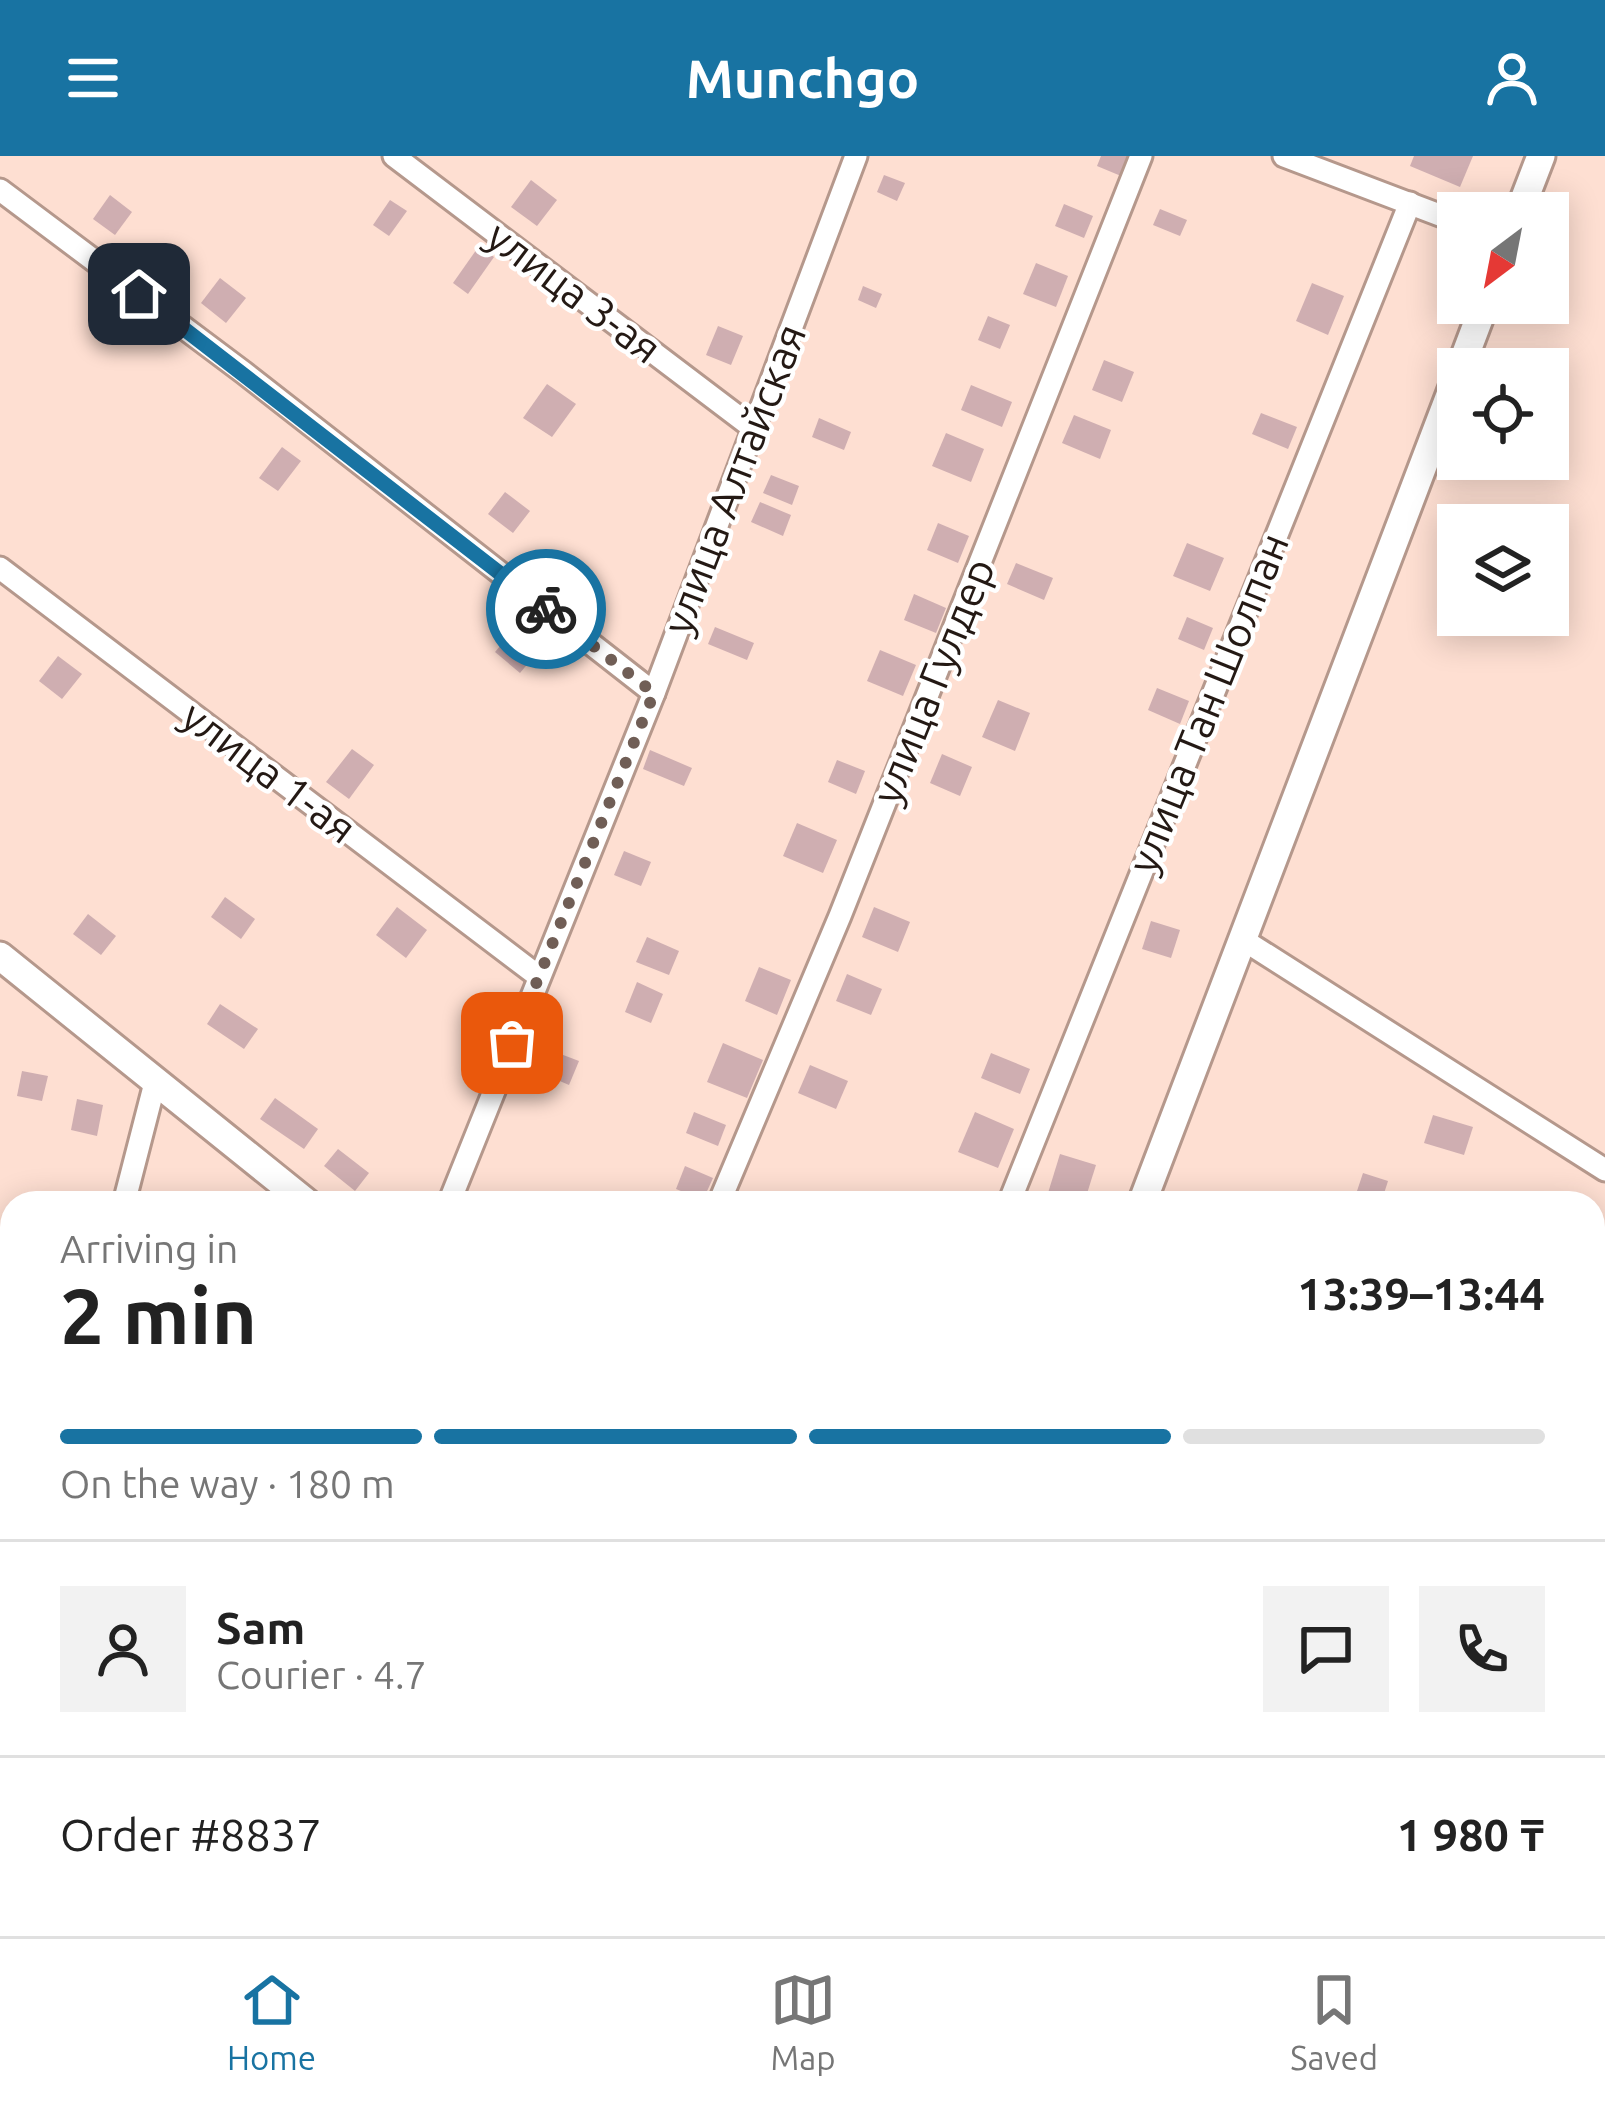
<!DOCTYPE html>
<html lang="en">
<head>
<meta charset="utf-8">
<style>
	body { margin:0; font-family:Ubuntu,sans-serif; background:#f2f2f2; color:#222; height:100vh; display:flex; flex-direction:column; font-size:45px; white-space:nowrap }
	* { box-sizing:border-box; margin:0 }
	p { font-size:39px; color:#767676 }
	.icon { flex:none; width:66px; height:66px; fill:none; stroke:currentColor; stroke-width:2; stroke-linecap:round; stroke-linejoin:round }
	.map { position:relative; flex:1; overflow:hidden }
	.panel { position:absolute; left:0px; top:1035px; width:1605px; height:747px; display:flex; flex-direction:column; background:#fff; border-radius:36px 36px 0 0; box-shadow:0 6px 30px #0003 }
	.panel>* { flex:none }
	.needle { width:78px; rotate:212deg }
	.buttons { position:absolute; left:1437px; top:36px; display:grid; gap:24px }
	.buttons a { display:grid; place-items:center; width:132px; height:132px; border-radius:0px; background:#fff; box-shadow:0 6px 30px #0003; font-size:60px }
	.pin { position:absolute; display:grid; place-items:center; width:102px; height:102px; color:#fff; margin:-51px; border-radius:24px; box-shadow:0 6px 18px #0006 }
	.courier { position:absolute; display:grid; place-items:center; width:120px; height:120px; margin:-60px; border:9px solid #1873a2; border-radius:50%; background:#fff; color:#222; box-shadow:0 3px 15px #0007 }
	.overview em { font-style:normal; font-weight:700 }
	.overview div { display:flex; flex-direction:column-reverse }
	.overview { display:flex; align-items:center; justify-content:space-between; height:204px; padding:0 60px }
	h1 { font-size:78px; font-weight:700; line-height:90px }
	.bar { display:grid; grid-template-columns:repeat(4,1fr); gap:18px 12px; align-content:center; height:144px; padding:0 60px }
	.bar i { height:15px; border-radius:9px; background:#e0e0e0 }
	.bar .on { background:#1873a2 }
	.bar p { grid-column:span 4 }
	.line { display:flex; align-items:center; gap:30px; padding:0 60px; border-top:3px solid #e0e0e0 }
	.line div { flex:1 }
	.round { display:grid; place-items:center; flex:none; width:126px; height:126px; border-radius:0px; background:#f2f2f2 }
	header { display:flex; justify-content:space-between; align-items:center; height:156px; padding:0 60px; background:#1873a2; color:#fff; font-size:54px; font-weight:700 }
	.dock { display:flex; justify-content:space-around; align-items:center; height:168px; border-top:3px solid #e0e0e0; background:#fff; font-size:33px; color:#767676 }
	.dock a { display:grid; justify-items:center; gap:6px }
	.dock .on { color:#1873a2 }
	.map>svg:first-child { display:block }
	.building { fill:#cfaeb1 }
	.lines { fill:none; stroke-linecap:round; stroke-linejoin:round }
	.minor-casing { stroke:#b5988c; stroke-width:27 }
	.tertiary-casing { stroke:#b5988c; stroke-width:33 }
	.minor { stroke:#fff; stroke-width:21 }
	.tertiary { stroke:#fff; stroke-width:27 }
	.done { stroke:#705e56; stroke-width:12; stroke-dasharray:0 21.6 }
	.route { stroke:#1873a2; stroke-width:15 }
	.labels { text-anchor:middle; stroke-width:9; stroke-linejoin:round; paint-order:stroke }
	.street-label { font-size:42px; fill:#241914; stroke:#fff }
</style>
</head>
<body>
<header><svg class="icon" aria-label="menu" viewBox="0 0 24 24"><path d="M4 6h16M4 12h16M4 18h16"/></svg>Munchgo<svg class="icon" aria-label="person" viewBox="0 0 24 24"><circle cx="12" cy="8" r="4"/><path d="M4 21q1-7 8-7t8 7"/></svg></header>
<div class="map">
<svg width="1605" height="1780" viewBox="0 0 1605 1780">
	<rect width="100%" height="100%" fill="#fedfd2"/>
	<g class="building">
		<path d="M1101,0H1129L1121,20L1097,10Z"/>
		<path d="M1414,0H1473L1460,31L1410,10Z"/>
		<path d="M884,19L905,27L897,45L877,36Z"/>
		<path d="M531,24L557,44L537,70L511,51Z"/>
		<path d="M110,39L132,56L115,79L93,63Z"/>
		<path d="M390,44L407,55L389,80L373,69Z"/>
		<path d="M1064,48L1093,60L1084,82L1055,70Z"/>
		<path d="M1160,53L1187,64L1180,80L1153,69Z"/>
		<path d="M479,90L494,101L468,138L453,127Z"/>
		<path d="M1036,107L1068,120L1056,151L1023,138Z"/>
		<path d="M220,122L246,142L226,167L201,147Z"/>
		<path d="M1312,127L1344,140L1328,179L1296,165Z"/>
		<path d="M863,130L882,138L876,152L858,144Z"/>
		<path d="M988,160L1010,169L1000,193L978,184Z"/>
		<path d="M718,170L743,180L731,209L706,199Z"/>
		<path d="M1104,204L1134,216L1122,246L1092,234Z"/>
		<path d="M547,228L576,248L552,281L523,262Z"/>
		<path d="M971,229L1012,246L1002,271L961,254Z"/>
		<path d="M1261,257L1297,271L1288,293L1252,278Z"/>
		<path d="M1074,259L1111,274L1100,303L1062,287Z"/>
		<path d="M819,262L851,276L844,294L812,281Z"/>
		<path d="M946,277L984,293L971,326L932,310Z"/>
		<path d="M282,291L301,305L278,335L259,322Z"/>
		<path d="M771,319L799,330L792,349L763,337Z"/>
		<path d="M505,336L530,355L513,377L488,358Z"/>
		<path d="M760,346L791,359L783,380L751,366Z"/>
		<path d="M938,367L969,380L958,407L927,394Z"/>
		<path d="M1187,387L1224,402L1210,435L1173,420Z"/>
		<path d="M1016,407L1053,422L1044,444L1007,428Z"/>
		<path d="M914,438L946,452L936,477L904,464Z"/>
		<path d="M1187,461L1213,472L1204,494L1178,483Z"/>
		<path d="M519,468L544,488L520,517L495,496Z"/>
		<path d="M715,471L754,487L747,504L708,488Z"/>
		<path d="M880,494L916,509L903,540L867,525Z"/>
		<path d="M58,500L82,518L62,543L39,525Z"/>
		<path d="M1157,532L1189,545L1180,568L1148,554Z"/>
		<path d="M998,544L1030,557L1015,595L982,581Z"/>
		<path d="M352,593L374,609L349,643L326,626Z"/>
		<path d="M650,594L692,612L684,630L643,613Z"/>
		<path d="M942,598L972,611L960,640L930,627Z"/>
		<path d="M837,604L865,615L856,638L828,626Z"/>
		<path d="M797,667L837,684L823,717L783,700Z"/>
		<path d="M624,695L651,706L641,730L614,719Z"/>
		<path d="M225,741L255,763L241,783L211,761Z"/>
		<path d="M397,751L427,774L406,802L376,779Z"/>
		<path d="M874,751L910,766L898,796L862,781Z"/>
		<path d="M88,758L116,780L101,799L73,778Z"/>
		<path d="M1151,765L1180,774L1171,802L1142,793Z"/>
		<path d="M647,781L679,795L669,819L636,806Z"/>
		<path d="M759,811L791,824L777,859L745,845Z"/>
		<path d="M847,818L882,833L871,859L836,845Z"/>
		<path d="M637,826L663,838L651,867L625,856Z"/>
		<path d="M220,848L258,873L244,893L207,868Z"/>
		<path d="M723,887L763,904L747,942L707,926Z"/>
		<path d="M558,897L579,905L569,929L548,920Z"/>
		<path d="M991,897L1030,913L1020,938L981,922Z"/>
		<path d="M810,909L848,925L836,953L798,937Z"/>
		<path d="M22,915L48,920L42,945L17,940Z"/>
		<path d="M275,942L318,973L304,993L260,963Z"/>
		<path d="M77,943L103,949L97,980L71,974Z"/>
		<path d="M694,956L726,969L718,990L686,977Z"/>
		<path d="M975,956L1014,973L998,1012L958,996Z"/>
		<path d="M1433,959L1473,971L1464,999L1424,987Z"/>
		<path d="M338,993L369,1017L355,1035L324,1010Z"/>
		<path d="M1060,998L1096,1009L1084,1047L1048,1037Z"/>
		<path d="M685,1010L713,1022L703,1044L676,1033Z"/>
		<path d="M1363,1017L1388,1025L1381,1047H1353Z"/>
		<path d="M767,1037L792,1047H763Z"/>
		<path d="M0,1272L12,1274V1307L0,1305Z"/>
		<path d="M0,1356L12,1359L10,1389L0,1387Z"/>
		<path d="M0,1578L12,1581V1610L0,1607Z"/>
		<path d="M1598,1583L1605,1585V1618L1593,1614Z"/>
		<path d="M1593,1654L1605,1658L1594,1699H1593Z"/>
		<path d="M0,1726L12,1728V1767L0,1764Z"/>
		<path d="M40,1770H210L208,1780H78Z"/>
		<path d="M842,1770H879L877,1780H840Z"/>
	</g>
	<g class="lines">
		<defs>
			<g id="minor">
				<path d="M394,0L753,272"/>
				<path d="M1284,0L1458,66"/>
				<path d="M0,34L243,216L654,537"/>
				<path d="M0,412L538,820"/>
				<path d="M1242,783L1605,1014"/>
				<path d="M124,1047L155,927"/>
				<path d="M449,1047L654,537L856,0"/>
				<path d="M719,1047L840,760L1141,0"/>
				<path d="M1009,1047L1410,47"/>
				<path d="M1593,1164L1605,1143"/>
				<path d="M1593,1272L1605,1279"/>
				<path d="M1593,1527L1605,1496"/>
				<path d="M0,1634L12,1636"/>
				<path d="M580,1770L587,1780"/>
				<path d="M1254,1780L1258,1770"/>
				<path d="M1496,1780L1500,1770"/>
			</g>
			<g id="tertiary">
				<path d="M1519,57L1541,0"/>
				<path d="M1460,213L1485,147"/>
				<path d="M0,800L307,1047"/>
				<path d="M1142,1047L1458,218"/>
				<path d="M1221,1770L1234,1780"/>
				<path d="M288,1780L290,1770"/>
				<path d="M922,1780L923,1770"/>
			</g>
		</defs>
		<use href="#minor" class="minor-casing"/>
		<use href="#tertiary" class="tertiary-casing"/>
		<use href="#minor" class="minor"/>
		<use href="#tertiary" class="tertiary"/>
	</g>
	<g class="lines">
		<path class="done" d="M512,887L654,537L546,453"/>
		<path class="route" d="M139,138L546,453"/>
	</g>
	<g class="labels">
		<g class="street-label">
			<text transform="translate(574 136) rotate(37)" y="15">улица 3-ая</text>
			<text transform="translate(734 323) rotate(-69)" y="15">улица Алтайская</text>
			<text transform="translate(933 525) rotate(-68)" y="15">улица Гулдер</text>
			<text transform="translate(1208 547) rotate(-68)" y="15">улица Тан Шолпан</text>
			<text transform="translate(269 616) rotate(37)" y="15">улица 1-ая</text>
		</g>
	</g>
</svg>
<div class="buttons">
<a><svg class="needle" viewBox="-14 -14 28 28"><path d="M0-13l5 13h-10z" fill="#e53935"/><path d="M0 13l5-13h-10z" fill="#767676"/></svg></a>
<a><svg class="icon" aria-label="locate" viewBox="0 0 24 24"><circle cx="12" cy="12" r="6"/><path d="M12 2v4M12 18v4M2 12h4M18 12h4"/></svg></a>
<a><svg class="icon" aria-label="layers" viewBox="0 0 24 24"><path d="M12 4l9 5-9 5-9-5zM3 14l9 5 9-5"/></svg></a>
</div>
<div class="pin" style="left:512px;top:887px;background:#ea580c"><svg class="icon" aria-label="bag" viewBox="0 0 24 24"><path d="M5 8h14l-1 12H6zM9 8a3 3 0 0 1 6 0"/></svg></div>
<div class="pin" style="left:139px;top:138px;background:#1f2937"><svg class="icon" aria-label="home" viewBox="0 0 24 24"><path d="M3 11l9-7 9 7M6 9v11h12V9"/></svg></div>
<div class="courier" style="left:546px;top:453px"><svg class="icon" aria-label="bike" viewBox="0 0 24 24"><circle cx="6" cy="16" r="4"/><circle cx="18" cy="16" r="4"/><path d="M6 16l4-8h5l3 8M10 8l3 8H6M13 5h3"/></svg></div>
<section class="panel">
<div class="overview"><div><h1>2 min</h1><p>Arriving in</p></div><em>13:39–13:44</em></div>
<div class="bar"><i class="on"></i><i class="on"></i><i class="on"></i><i></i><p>On the way · 180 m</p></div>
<div class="line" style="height:216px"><a class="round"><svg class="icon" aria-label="person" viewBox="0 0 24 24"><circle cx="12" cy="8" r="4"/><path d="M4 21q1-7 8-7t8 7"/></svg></a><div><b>Sam</b><p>Courier · 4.7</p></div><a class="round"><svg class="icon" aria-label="chat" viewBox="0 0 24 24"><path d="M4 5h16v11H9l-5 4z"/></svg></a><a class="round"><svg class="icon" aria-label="phone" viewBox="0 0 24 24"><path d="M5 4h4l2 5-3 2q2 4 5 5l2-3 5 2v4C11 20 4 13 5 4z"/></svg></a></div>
<div class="line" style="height:156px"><div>Order #8837</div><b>1 980 ₸</b></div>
</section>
</div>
<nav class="dock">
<a class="on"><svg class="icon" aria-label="home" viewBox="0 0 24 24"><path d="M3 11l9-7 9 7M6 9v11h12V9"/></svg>Home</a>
<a><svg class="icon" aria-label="map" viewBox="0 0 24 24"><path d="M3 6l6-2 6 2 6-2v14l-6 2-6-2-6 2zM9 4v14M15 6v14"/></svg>Map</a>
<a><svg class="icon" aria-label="saved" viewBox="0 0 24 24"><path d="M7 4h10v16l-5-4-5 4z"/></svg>Saved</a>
</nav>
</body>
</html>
